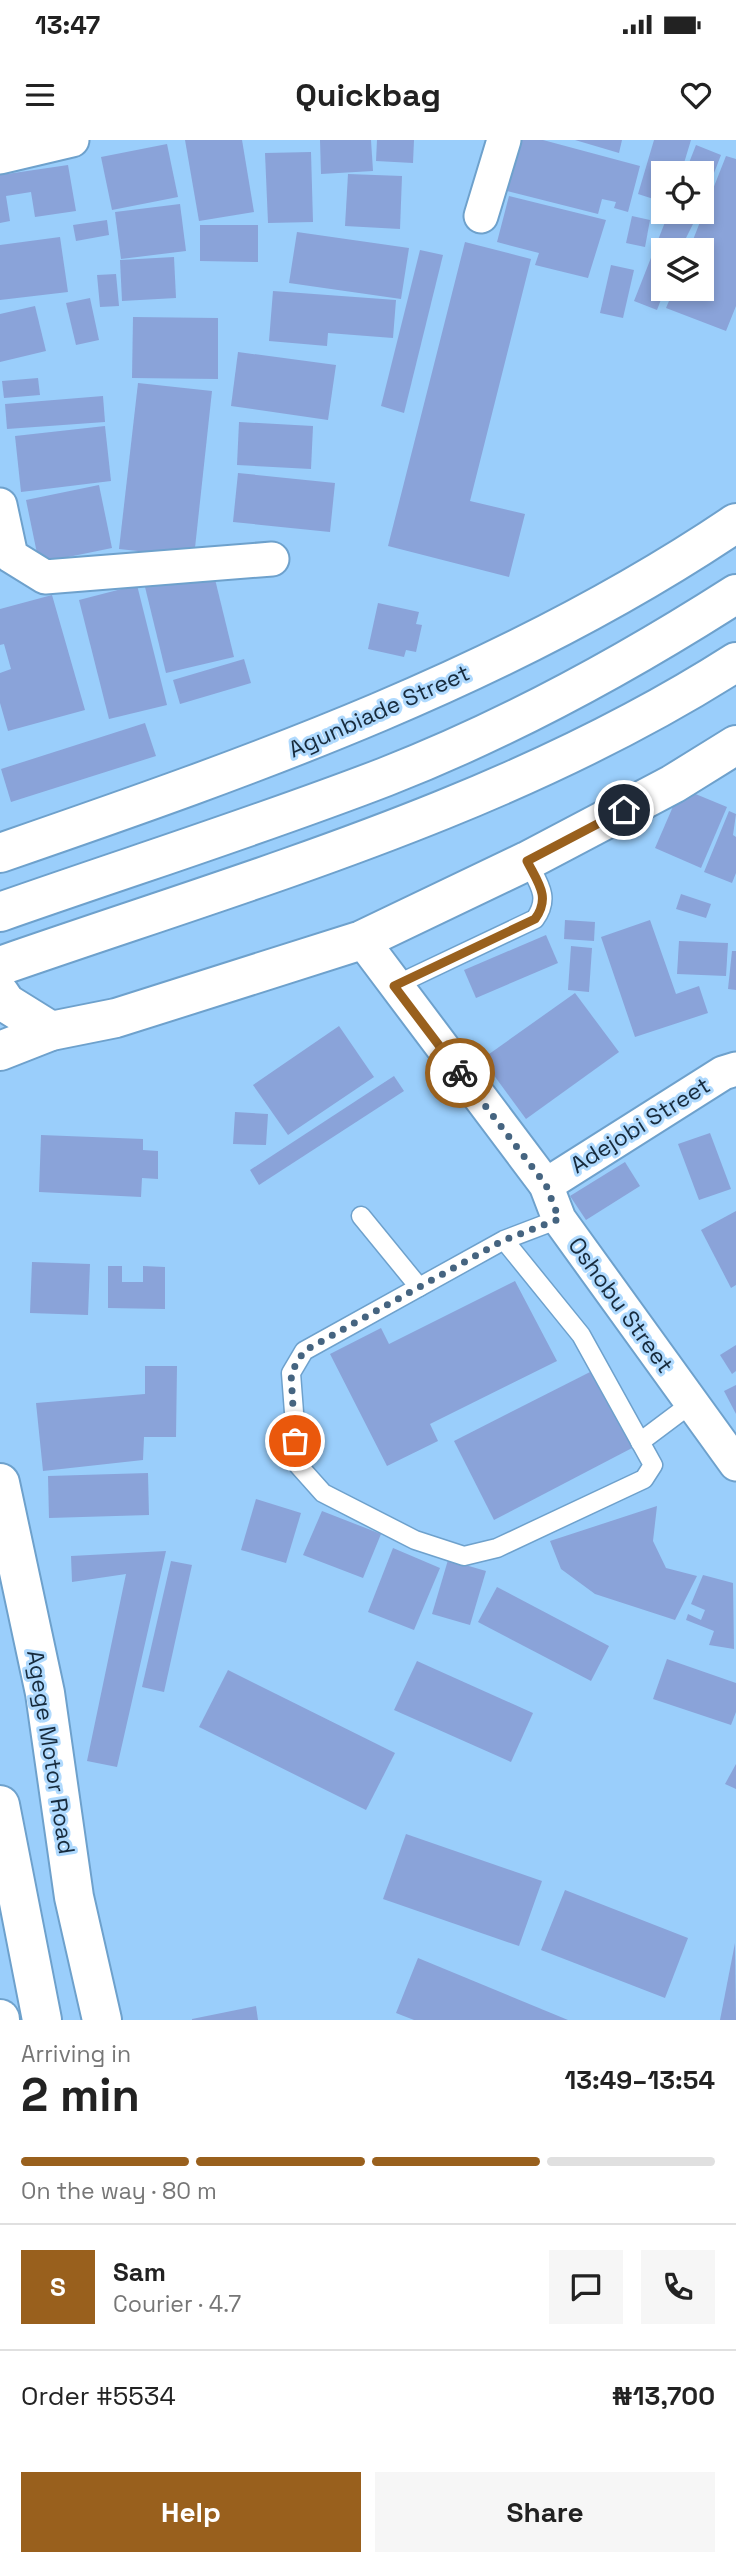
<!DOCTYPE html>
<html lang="en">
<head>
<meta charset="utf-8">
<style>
	body { margin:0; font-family:"Space Grotesk",sans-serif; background:#f6f6f6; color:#222; height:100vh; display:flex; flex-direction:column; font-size:26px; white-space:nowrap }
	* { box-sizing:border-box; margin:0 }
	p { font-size:23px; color:#767676 }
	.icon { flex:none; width:38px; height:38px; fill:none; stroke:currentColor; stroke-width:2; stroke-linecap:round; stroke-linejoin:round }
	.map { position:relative; height:1880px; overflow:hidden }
	.panel { display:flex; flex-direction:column; background:#fff; flex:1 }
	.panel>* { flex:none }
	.tools { position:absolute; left:651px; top:21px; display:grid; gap:14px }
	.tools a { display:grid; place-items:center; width:63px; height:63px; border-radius:0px; background:#fff; box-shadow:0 4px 10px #0003; font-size:35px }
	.pin { position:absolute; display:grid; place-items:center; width:60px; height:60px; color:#fff; margin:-30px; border:4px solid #fff; border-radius:50%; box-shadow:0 2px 7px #0007 }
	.courier { position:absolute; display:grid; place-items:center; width:70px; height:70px; margin:-35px; border:5px solid #99601d; border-radius:50%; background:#fff; color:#222; box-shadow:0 2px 9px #0007 }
	.head em { font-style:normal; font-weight:700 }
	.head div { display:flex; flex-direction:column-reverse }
	.head { display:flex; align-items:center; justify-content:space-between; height:119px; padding:0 21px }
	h1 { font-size:46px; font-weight:700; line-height:52px }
	.bar { display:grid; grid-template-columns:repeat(4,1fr); gap:10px 7px; align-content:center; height:84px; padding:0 21px }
	.bar i { height:9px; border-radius:5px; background:#e0e0e0 }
	.bar .selected { background:#99601d }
	.bar p { grid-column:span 4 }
	.line { display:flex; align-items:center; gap:18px; padding:0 21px; border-top:2px solid #e0e0e0 }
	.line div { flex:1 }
	.round { display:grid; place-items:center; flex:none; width:74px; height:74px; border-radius:0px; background:#f6f6f6 }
	.primary-button { display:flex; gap:14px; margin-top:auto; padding:14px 21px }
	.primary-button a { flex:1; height:80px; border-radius:0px; background:#99601d; color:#fff; font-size:28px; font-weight:700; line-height:80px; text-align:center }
	.primary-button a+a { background:#f6f6f6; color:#222 }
	.status { display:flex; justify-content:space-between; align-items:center; height:49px; padding:0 35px; background:#fff; direction:ltr }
	.status svg { height:19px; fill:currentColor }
	header { display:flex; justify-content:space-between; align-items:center; height:91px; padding:0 21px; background:#fff; font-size:32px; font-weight:700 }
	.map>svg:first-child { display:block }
	.building { fill:#8aa3d9 }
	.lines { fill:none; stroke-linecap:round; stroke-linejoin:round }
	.lane-casing { stroke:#6ea1cc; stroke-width:21 }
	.street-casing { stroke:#6ea1cc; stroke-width:37 }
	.secondary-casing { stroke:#6ea1cc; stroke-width:42 }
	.lane { stroke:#fff; stroke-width:18 }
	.street { stroke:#fff; stroke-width:33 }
	.secondary { stroke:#fff; stroke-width:38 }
	.done { stroke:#456480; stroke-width:7; stroke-dasharray:0 12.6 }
	.route { stroke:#99601d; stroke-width:9 }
	.labels { text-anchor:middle; stroke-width:6; stroke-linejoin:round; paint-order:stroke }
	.street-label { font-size:23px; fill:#172b3d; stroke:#b0dafe }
</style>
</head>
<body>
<div class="status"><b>13:47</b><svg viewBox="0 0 49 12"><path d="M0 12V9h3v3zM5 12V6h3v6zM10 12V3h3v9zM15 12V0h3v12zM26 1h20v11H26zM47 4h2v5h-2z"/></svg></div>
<header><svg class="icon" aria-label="menu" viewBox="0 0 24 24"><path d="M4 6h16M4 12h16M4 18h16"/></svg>Quickbag<svg class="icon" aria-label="heart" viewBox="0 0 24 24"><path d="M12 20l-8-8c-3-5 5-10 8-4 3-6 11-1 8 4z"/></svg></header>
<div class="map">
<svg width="736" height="1880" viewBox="0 0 736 1880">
	<rect width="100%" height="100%" fill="#9acefb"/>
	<g class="building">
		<path d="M185,0H242L254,72L199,81Z"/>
		<path d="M320,0H371L373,31L321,34Z"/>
		<path d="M377,0H414L413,23L376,21Z"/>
		<path d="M521,0H543L640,26L628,72L614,68L616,62L602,59L598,74L507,51Z"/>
		<path d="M575,0H622L619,13Z"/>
		<path d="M654,0H691L681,33H663V62L638,54Z"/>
		<path d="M167,4L178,57L112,70L101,17Z"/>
		<path d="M696,5L721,15L702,64V33H685Z"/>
		<path d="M311,12L313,82L268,83L265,13Z"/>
		<path d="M726,16L736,19V166L726,191L666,168L674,149H702V110H689Z"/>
		<path d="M68,25L76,71L35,77L31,52L6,56L10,81L0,83V35Z"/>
		<path d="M348,34L402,36L400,89L345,86Z"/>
		<path d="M509,56L606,80L588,138L535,125L539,113L497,102Z"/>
		<path d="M180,64L186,111L121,119L115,72Z"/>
		<path d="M669,72H699L680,110H663L665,149L657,170L634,161Z"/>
		<path d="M632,76L650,80L645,107L626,103Z"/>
		<path d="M107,80L109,95L76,101L73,85Z"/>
		<path d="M200,85H258V122L200,121Z"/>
		<path d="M297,92L409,108L401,159L289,143Z"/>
		<path d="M60,97L68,152L0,160V105Z"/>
		<path d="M465,102L531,119L470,361L525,374L509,437L388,406Z"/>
		<path d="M420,110L443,115L404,273L381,266Z"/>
		<path d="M174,117L176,158L122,161L120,120Z"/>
		<path d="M611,125L634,130L623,178L600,173Z"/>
		<path d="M116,134L119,166L100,167L97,135Z"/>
		<path d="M273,151L396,160L393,198L328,193L327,206L269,201Z"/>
		<path d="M90,158L99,200L76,205L66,163Z"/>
		<path d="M35,166L46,211L0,222V174Z"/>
		<path d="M133,177L218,178V239L132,238Z"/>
		<path d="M238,212L336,225L328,280L231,266Z"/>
		<path d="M38,238L40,255L4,258L2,241Z"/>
		<path d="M138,243L212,251L194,417L119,409Z"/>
		<path d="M103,256L105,282L7,289L5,264Z"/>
		<path d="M239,282L313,286L311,329L237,325Z"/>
		<path d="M105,286L111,341L21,352L15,296Z"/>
		<path d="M238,333L335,343L330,392L233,382Z"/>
		<path d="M99,345L112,408L39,423L26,360Z"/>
		<path d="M213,431L234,517L166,533L145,447Z"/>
		<path d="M137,445L167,565L109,579L79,460Z"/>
		<path d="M52,455L85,570L8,591L0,563V533L11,529L4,504L0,505V469Z"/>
		<path d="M378,463L419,472L416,484L422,485L416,512L406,510L404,517L368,509Z"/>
		<path d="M244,519L251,543L180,564L173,540Z"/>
		<path d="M145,583L156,616L11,662L1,629Z"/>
		<path d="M681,648L727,667L701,728L655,708Z"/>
		<path d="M729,671L736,674L733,695L736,697V733L732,743L704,732Z"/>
		<path d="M681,754L711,764L706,778L676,769Z"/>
		<path d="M565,780L595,782L594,801L564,799Z"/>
		<path d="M650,780L676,854L699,846L708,873L635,897L601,797Z"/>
		<path d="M546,795L558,823L476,858L464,830Z"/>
		<path d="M679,801L728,803L726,836L677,834Z"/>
		<path d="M571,806L592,808L589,852L568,850Z"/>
		<path d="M732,811H736V850L728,849Z"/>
		<path d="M575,853L619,912L526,979L482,919Z"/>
		<path d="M339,886L374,937L288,995L253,945Z"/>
		<path d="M394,936L404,951L259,1045L250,1030Z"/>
		<path d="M235,972L268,974L266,1005L233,1004Z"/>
		<path d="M710,993L731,1049L699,1060L678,1004Z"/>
		<path d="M41,995L143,999V1010L158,1011V1039L142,1038L141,1057L39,1052Z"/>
		<path d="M625,1022L640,1046L586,1080L570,1056Z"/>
		<path d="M736,1071V1145L731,1148L701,1090Z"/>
		<path d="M32,1122L90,1124L88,1175L30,1173Z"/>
		<path d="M108,1126H122V1142H143V1126L165,1127V1169L108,1168Z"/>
		<path d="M515,1141L557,1221L430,1284L438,1301L387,1326L330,1214L381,1188L389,1204Z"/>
		<path d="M736,1205V1231L732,1234L720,1215Z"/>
		<path d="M145,1226H177L176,1297H144L143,1320L43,1331L36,1263L145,1254Z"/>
		<path d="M594,1230L634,1307L494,1380L454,1301Z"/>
		<path d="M736,1245V1274L724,1251Z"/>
		<path d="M148,1333L149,1375L49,1378L48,1336Z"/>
		<path d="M256,1359L301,1373L286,1423L241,1410Z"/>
		<path d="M657,1366L653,1401L666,1428L697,1436L675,1480L595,1454L561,1429L550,1401Z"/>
		<path d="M322,1371L381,1394L363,1438L303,1415Z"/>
		<path d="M393,1408L440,1428L414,1490L368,1472Z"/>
		<path d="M166,1411L117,1627L87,1621L126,1434L72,1442L71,1416Z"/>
		<path d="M448,1420L486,1431L470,1485L432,1474Z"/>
		<path d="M171,1421L192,1425L164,1552L142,1547Z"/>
		<path d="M703,1435L733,1443L734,1509L709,1505L714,1491L686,1480L688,1474L701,1480L705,1470L691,1464Z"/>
		<path d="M497,1447L609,1506L591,1541L478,1482Z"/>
		<path d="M667,1519L736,1543V1572L731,1585L653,1559Z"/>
		<path d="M417,1521L533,1573L511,1622L394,1570Z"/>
		<path d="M228,1530L395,1613L366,1670L199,1587Z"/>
		<path d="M736,1624V1649L725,1644Z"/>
		<path d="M406,1694L542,1741L519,1806L383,1759Z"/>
		<path d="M565,1750L688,1798L665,1858L541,1810Z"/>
		<path d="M735,1803L736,1880H720Z"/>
		<path d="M418,1818L568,1880H414L396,1873Z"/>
		<path d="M256,1866L258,1880H192V1879Z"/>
	</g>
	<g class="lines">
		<defs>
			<g id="lane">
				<path d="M394,846L535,779C551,757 538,743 527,721"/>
				<path d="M361,1076L419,1147"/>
				<path d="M504,1100L581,1195L653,1325L644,1339L497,1408L464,1416L415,1400L323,1353L298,1325L291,1233L304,1211L504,1100L559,1079"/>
				<path d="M640,1302L692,1263"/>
			</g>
			<g id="street">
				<path d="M0,17L72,0"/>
				<path d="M481,76L504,0"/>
				<path d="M0,365L11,416L45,437L272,419"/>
				<path d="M362,800L546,1045L559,1079L736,1324"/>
				<path d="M546,1045L723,933L736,929"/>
			</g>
			<g id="secondary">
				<path d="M0,713C255,625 511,535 736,383"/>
				<path d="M0,772C128,727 258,686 385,637C508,589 625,525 736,454"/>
				<path d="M0,826C250,739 511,666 736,522"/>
				<path d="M0,854L6,863L51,891"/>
				<path d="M0,911L51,891L116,878L362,800L527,721L673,644L736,605"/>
				<path d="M0,1343L45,1553L74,1757L102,1880"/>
				<path d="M0,1665L42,1880"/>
				<path d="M0,1879V1880"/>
			</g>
		</defs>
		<use href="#lane" class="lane-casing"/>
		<use href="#street" class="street-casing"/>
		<use href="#secondary" class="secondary-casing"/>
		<use href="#lane" class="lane"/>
		<use href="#street" class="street"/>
		<use href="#secondary" class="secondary"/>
	</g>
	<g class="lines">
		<path class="done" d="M295,1301L291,1233L304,1211L504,1100L559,1079L546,1045L460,933"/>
		<path class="route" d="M460,933L394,846L535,779C551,757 538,743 527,721L624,670"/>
	</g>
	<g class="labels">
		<g class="street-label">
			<text transform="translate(379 571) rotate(-24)" y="8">Agunbiade Street</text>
			<text transform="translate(640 985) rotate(-32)" y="8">Adejobi Street</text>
			<text transform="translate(621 1165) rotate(54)" y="8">Oshobu Street</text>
			<text transform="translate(51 1612) rotate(81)" y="8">Agege Motor Road</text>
		</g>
	</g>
</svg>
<div class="tools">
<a><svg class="icon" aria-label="locate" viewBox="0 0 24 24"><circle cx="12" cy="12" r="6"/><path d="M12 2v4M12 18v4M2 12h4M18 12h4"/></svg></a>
<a><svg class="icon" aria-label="layers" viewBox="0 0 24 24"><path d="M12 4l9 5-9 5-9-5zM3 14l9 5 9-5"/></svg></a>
</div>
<div class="pin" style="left:295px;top:1301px;background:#ea580c"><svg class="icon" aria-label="bag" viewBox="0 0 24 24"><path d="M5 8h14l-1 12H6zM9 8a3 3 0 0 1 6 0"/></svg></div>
<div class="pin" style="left:624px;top:670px;background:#1f2937"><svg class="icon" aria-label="home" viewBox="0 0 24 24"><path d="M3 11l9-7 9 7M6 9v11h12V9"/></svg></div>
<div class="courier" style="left:460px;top:933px"><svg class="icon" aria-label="bike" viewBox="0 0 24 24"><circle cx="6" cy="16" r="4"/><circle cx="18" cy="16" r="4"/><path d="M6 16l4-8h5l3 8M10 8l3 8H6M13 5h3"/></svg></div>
</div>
<section class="panel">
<div class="head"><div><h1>2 min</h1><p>Arriving in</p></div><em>13:49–13:54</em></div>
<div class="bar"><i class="selected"></i><i class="selected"></i><i class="selected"></i><i></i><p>On the way · 80 m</p></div>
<div class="line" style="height:126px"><b class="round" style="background:#99601d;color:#fff">S</b><div><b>Sam</b><p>Courier · 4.7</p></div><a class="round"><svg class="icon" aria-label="chat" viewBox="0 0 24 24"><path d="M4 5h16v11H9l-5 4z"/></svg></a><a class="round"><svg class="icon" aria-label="phone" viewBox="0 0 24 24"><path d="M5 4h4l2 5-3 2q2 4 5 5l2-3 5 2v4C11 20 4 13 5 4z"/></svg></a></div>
<div class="line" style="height:91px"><div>Order #5534</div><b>₦13,700</b></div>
<div class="primary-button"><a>Help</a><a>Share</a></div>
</section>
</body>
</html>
